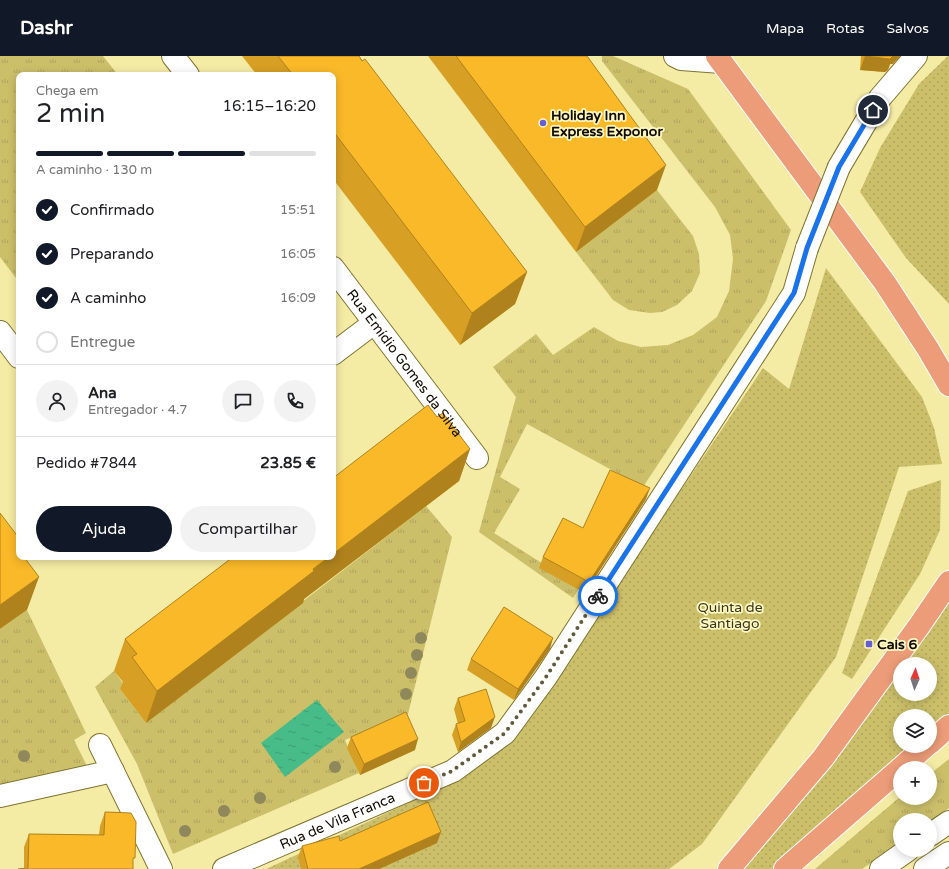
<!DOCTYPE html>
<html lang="pt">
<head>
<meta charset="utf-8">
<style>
	body { margin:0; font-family:"Varela Round",sans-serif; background:#f2f2f2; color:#202124; height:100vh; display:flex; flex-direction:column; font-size:15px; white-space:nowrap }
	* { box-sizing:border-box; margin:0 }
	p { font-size:13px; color:#757577 }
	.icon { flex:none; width:22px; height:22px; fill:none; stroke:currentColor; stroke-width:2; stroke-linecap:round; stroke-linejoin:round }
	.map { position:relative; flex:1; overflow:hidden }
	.drawer { position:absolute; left:16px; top:16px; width:320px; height:488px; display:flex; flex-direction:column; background:#fff; border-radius:8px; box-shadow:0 2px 10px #0003 }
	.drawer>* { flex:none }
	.needle { width:26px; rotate:3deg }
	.buttons { position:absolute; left:893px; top:601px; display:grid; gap:8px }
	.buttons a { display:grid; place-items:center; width:44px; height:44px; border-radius:50%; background:#fff; box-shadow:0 2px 10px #0003; font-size:20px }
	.pin { position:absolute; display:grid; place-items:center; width:34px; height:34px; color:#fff; margin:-17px; border:2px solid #fff; border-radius:50%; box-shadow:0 1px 4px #0007 }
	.courier { position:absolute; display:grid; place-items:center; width:40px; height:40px; margin:-20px; border:3px solid #1a73e8; border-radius:50%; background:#fff; color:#222; box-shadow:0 1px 5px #0007 }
	.head em { font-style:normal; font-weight:600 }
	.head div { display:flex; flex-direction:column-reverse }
	.head { display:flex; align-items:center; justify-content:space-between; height:68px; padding:0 20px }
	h1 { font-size:26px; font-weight:600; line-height:30px }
	.bar { display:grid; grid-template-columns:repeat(4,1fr); gap:6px 4px; align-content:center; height:48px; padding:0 20px }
	.bar i { height:5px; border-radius:3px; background:#e0e0e0 }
	.bar .current { background:#111827 }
	.bar p { grid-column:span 4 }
	.line { display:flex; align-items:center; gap:10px; padding:0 20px; border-top:1px solid #e0e0e0 }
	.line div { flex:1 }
	.round { display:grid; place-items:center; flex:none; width:42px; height:42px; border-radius:21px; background:#f2f2f2 }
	ol { padding:0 20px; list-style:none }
	li { display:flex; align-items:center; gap:12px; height:44px }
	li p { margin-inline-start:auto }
	li .icon { padding:4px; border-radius:50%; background:#111827; color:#fff; stroke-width:4 }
	li:last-child { color:#757577 }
	li i { width:22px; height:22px; border:2px solid #e0e0e0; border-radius:50% }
	.button { display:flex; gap:8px; margin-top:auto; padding:8px 20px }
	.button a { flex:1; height:46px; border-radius:24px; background:#111827; color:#fff; font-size:16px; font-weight:600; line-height:46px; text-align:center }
	.button a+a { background:#f2f2f2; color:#202124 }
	header { display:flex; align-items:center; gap:24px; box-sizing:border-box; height:56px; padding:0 20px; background:#111827; color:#fff }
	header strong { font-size:19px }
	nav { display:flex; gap:22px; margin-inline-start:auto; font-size:14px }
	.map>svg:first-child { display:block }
	.grass { fill:url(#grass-tufts) }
	.park { fill:url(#park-dots); fill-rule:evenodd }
	.water { fill:url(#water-ripples) }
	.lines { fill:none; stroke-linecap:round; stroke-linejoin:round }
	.minor-casing { stroke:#7e7430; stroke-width:24 }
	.major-casing { stroke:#fff; stroke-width:24 }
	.minor { stroke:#fff; stroke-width:22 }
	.major { stroke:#ec9c78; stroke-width:22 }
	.minor-bridge-casing { stroke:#7e7430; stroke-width:24; stroke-linecap:butt }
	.minor-bridge { stroke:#fff; stroke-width:22 }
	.tree { fill:#8e885b }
	.wall { fill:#d79f23 }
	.shaded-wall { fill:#af821d }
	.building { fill:#fab929; stroke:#af821d }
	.done { stroke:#60593a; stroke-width:4; stroke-dasharray:0 7.2 }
	.route { stroke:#1a73e8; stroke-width:5 }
	.poi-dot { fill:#655ed7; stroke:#fff8c0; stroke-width:1.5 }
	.labels { text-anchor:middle; stroke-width:3.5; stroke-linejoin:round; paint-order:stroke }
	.poi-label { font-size:14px; font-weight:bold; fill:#100b00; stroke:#fff8c0; text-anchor:start }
	.street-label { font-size:14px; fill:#100b00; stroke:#fff8c0 }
	.park-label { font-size:14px; fill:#3a371f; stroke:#fff8c0 }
</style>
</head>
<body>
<header>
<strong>Dashr</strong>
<nav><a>Mapa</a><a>Rotas</a><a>Salvos</a></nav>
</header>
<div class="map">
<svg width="949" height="813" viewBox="0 0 949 813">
	<defs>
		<pattern id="grass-tufts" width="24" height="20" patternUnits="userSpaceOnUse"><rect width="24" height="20" fill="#cbbf6a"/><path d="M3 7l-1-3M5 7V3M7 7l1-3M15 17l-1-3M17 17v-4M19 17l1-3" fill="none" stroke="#ada35a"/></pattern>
		<pattern id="park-dots" width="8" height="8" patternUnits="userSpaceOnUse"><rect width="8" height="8" fill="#cbbf6a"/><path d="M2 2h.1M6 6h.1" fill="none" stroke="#ada35a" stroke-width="1.8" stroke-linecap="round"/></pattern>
		<pattern id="water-ripples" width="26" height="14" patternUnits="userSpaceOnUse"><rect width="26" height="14" fill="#47bb88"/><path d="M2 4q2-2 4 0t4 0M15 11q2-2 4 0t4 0" fill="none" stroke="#3d9f74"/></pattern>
	</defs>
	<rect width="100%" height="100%" fill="#f4eba5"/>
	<g class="grass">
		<path d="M0,0H103L118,19H19V226L0,201Z"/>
		<path d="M602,0H613L688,33L791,174L766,245L643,431L527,368L500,421L520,433L494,477L580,531L573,542L479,476L516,341L493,311L536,278L553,299L594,271L618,285L641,291L668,289L693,279L717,261L729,235L733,203L730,179L715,151L602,5Z"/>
		<path d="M657,134L693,180L699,198L700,217L692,235L677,249L662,256L650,257L629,254L613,244L576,196Z"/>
		<path d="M426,450L452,481L408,658L345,684L359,717L173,798L137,708L95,631L114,615L125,630L120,633L146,667Z"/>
		<path d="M27,554L86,677L74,684L89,714L0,732V573Z"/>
		<path d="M949,703V752L930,766V764H900V787L862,813H815L900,741V742H930V718Z"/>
	</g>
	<g class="park">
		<path d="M948,0H949V248L906,202L860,136L880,92L919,28Z"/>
		<path d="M826,212L922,341L934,372L942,408L899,411L836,601L702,788L669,813H266L458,724L520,674L763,312L789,333Z"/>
		<path d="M941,424L940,474L920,518L852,623L842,617L908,435Z"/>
		<path d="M949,526V670L930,687V660H900V690H926L785,813H729ZM900,608H930V638H900Z"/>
	</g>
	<path class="water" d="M317,644L344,676L285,721L261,687Z"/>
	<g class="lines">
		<defs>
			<g id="minor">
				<path d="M173,0L188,19"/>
				<path d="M675,0L681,3L721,6"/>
				<path d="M839,111L880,42L916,0"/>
				<path id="s1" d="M333,212L477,402"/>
				<path d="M0,276L19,301"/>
				<path d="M333,298L374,267"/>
				<path d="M100,689L161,813"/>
				<path d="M0,740L113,715"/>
				<path d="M930,779L949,766"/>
				<path id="s2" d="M224,813L453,715L505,677L546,621L794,237L807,192"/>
				<path d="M881,813L908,794"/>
				<path d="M925,813L949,797"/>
			</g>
			<g id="major">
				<path d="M717,0L885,227L928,293L949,329"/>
				<path d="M930,687L949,670"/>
				<path d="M901,712L926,690"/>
				<path d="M729,813L823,702L919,570L949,526"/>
				<path d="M785,813L900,713"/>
			</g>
		</defs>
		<use href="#minor" class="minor-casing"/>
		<use href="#major" class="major-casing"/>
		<use href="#minor" class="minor"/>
		<use href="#major" class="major"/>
		<defs>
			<path id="minor-bridge" d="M807,192L839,111"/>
		</defs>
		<use href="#minor-bridge" class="minor-bridge-casing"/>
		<use href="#minor-bridge" class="minor-bridge"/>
	</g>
	<g class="tree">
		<circle cx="421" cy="582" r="6"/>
		<circle cx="417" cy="599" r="6"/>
		<circle cx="411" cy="617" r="6"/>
		<circle cx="406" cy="638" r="6"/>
		<circle cx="24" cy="700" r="6"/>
		<circle cx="335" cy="711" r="6"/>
		<circle cx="260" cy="742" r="6"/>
		<circle cx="224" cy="755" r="6"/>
		<circle cx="185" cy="775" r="6"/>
	</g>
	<g class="wall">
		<path d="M242,0H359L527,216L515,248L460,289L333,123V19H257Z"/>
		<path d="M428,0H587L657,134L576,196Z"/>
		<path d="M861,0H900L893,8H890L888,14L885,16L860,14Z"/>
		<path d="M437,361L470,393L459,425L304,543L303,547L146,667L120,633L123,626L114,615L125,583Z"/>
		<path d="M646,443L585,537L539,512L543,501L583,472Z"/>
		<path d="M550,593L514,644L467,614L471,603Z"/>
		<path d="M458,642L491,672L458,696L452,679L456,668H458L454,653Z"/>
		<path d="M351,681L415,694L360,719L347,692Z"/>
		<path d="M105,756L135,802L24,812V791L29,778L99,779L100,770Z"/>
		<path d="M340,785L437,787L379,813H301L298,801L302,790Z"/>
	</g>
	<g class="shaded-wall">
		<path d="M865,0H900L893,8H890L888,14L885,16L860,14Z"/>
		<path d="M666,109L657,134L576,196L585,171Z"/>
		<path d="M527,216L515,248L460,289L472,257Z"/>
		<path d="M470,393L459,425L304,543L303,547L146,667L157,635L329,501H333V498Z"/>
		<path d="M650,432L646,443L585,537L589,526Z"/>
		<path d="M39,521L27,554L0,573V549Z"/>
		<path d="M553,582L550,593L514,644L518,633Z"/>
		<path d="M495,661L491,672L458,696L461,686Z"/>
		<path d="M418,683L415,694L360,719L364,708Z"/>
		<path d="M441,776L437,787L379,813H359Z"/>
	</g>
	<g class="building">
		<path d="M278,0H359L362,5L365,3L527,216L472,257L333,75V19H293Z"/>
		<path d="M456,0H587L666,109L585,171Z"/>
		<path d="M865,0H893L890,3Z"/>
		<path d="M428,349L437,361L443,357L470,393L333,498V422Z"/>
		<path d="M610,414L650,432L589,526L543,501L563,462L583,472Z"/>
		<path d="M0,457L19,482V501H24L39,521L0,549Z"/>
		<path d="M233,501H329L313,513L314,515L157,635L132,601L137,598L125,583Z"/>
		<path d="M504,551L553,582L518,633L471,603Z"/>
		<path d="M486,633L495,661L461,686L456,668L465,665L458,642Z"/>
		<path d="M406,656L418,683L364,708L351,681Z"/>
		<path d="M428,746L441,776L359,813H308L302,790L339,780L340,785Z"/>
		<path d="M105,756L131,757L136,766L135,802H133V813H18L28,812L29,778L104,779Z"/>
	</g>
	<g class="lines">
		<path class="done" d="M424,727L452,715L505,677L546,621L598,540"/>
		<path class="route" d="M598,540L794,237L807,192L839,111L873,54"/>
	</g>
	<g class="poi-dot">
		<circle cx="543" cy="67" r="4"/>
		<rect x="865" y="584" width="8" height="8" rx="2"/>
	</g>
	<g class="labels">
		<g class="poi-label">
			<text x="551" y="64">Holiday Inn<tspan x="551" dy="16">Express Exponor</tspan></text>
			<text x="877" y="593">Cais 6</text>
		</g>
		<g class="street-label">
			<text dy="5" stroke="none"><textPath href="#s1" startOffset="119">Rua Emídio Gomes da Silva</textPath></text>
			<text dy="5" stroke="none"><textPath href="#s2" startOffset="123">Rua de Vila Franca</textPath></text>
		</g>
		<g class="park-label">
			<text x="730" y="556">Quinta de<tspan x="730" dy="16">Santiago</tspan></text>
		</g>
	</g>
</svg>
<div class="buttons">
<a><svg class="needle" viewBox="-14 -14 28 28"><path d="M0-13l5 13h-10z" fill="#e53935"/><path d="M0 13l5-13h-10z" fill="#757577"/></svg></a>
<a><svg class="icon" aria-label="layers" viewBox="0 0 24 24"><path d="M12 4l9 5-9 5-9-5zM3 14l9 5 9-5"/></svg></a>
<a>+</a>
<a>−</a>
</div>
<div class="pin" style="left:424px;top:727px;background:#ea580c"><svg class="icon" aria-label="bag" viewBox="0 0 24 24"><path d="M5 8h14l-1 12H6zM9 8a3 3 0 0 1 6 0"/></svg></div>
<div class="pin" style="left:873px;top:54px;background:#1f2937"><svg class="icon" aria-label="home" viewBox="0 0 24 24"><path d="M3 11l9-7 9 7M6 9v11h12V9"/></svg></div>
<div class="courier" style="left:598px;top:540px"><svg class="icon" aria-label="bike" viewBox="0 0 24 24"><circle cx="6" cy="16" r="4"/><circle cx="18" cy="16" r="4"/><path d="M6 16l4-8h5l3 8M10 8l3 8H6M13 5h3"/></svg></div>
<section class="drawer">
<div class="head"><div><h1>2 min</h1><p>Chega em</p></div><em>16:15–16:20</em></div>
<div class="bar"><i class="current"></i><i class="current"></i><i class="current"></i><i></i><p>A caminho · 130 m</p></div>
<ol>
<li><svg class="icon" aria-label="check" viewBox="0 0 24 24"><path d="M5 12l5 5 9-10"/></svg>Confirmado<p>15:51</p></li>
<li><svg class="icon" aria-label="check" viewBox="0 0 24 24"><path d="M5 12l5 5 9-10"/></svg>Preparando<p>16:05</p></li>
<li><svg class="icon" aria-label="check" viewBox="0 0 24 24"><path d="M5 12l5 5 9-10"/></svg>A caminho<p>16:09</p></li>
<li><i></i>Entregue</li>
</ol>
<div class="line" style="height:72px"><a class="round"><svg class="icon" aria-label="person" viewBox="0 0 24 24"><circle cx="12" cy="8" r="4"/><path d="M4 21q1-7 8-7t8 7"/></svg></a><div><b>Ana</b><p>Entregador · 4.7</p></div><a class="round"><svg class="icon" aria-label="chat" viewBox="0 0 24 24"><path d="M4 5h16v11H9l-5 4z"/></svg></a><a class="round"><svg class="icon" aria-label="phone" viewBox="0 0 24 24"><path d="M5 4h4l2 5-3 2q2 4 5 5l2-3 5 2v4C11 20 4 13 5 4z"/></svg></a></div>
<div class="line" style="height:52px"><div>Pedido #7844</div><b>23.85 €</b></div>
<div class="button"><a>Ajuda</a><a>Compartilhar</a></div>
</section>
</div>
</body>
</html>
